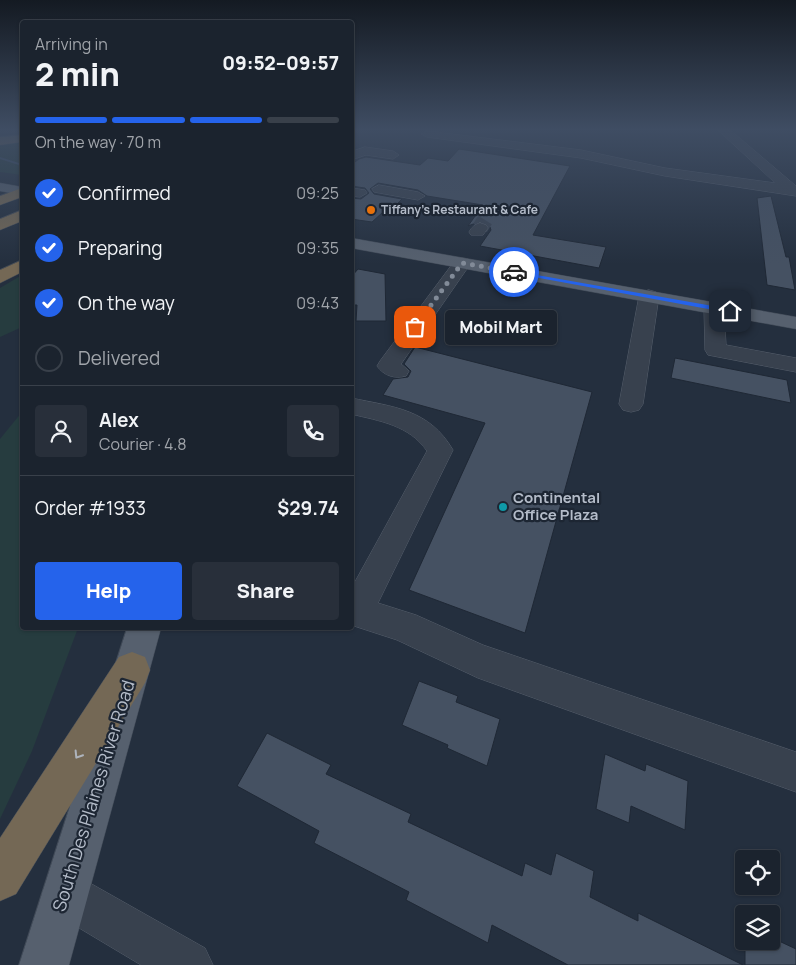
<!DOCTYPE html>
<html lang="en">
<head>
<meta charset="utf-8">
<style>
	body { margin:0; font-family:Manrope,sans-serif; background:#282f3a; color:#f1f3f6; height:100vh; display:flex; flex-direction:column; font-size:19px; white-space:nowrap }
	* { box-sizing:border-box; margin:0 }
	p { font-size:16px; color:#a0a4aa }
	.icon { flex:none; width:28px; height:28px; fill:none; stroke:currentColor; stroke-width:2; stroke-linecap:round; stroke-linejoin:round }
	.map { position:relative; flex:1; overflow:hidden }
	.sheet { position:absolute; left:20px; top:20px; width:334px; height:610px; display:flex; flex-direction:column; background:#1b232e; border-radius:5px; box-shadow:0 1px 4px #0004,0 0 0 1px #39404a }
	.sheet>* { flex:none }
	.tools { position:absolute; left:735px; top:850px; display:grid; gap:10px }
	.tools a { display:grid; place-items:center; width:45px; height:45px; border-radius:5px; background:#1b232e; box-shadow:0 1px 4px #0004,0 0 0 1px #39404a; font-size:25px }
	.pin { position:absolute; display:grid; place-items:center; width:42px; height:42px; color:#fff; margin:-21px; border-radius:10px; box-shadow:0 2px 8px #0006 }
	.courier { position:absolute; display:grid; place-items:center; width:50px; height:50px; margin:-25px; border:4px solid #2563eb; border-radius:50%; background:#fff; color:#222; box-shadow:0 1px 6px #0007 }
	.bubble { position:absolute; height:35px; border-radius:5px; background:#1b232e; box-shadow:0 1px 4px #0004,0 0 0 1px #39404a; font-size:16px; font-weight:800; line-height:35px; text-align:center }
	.overview em { font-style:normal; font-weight:800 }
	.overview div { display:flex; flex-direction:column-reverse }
	.overview { display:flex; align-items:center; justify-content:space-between; height:85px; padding:0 15px }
	h1 { font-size:32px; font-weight:800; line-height:38px }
	.bar { display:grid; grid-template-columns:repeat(4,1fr); gap:8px 5px; align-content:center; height:60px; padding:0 15px }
	.bar i { height:6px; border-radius:4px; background:#39404a }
	.bar .selected { background:#2563eb }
	.bar p { grid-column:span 4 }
	.line { display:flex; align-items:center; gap:12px; padding:0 15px; border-top:1px solid #39404a }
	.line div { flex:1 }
	.round { display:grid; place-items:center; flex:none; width:52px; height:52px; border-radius:5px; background:#282f3a }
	ol { padding:0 15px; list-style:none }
	li { display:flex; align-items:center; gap:15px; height:55px }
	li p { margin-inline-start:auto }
	li .icon { padding:5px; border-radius:50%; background:#2563eb; color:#fff; stroke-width:4 }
	li:last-child { color:#a0a4aa }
	li i { width:28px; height:28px; border:2px solid #39404a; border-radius:50% }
	.cta { display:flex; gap:10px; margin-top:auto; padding:10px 15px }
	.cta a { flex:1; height:58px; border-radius:5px; background:#2563eb; color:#fff; font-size:20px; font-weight:800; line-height:58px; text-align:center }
	.cta a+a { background:#282f3a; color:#f1f3f6 }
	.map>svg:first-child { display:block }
	.green { fill:#263c3f }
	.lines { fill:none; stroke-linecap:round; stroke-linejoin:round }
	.stream { fill:#394c67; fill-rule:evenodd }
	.building { fill:#455162; stroke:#1f2835 }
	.minor-tunnel { stroke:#3a4453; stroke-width:16; stroke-dasharray:16 8; stroke-linecap:butt }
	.minor-casing { stroke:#565f6c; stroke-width:1 }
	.major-casing { stroke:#414a57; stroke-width:1 }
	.highway-casing { stroke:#434c59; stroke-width:1 }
	.minor { fill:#38414e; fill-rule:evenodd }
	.major { fill:#56606e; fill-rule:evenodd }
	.highway { fill:#746855; fill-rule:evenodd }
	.oneway { stroke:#aeb4bd }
	.route { fill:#2563eb }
	.done { stroke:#828b98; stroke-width:5; stroke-dasharray:0 9 }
	.food-dot { fill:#e8710a; stroke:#1d2633; stroke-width:2 }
	.culture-dot { fill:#0f9aa8; stroke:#1d2633; stroke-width:2 }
	.labels { text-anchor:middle; stroke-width:4.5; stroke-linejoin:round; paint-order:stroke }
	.far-poi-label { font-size:12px; font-weight:bold; fill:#b4bcc9; stroke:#1d2633; text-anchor:start }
	.poi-label { font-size:15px; font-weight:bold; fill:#b4bcc9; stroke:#1d2633; text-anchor:start }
	.near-street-label { font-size:18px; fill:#b4bcc9; stroke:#1d2633 }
</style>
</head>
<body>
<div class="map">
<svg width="796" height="965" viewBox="0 0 796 965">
	<rect width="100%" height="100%" fill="#242f3e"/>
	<g class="green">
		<path d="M22,142V175L0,172V144Z"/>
		<path d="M22,275V327L0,337V288Z"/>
		<path d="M22,412V628H78L32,751L0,819V439Z"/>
	</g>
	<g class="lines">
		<path class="stream" d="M0,157L22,164V166L0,159Z"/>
	</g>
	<g class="building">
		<path d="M459,149L570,166L533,235L606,247L599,268L480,246L491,230L490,227L481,221L468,226L483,205L427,196L418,190L378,183L370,189L374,194L402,199L388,213L383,212L372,222L351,219V198L361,199L369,193L365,188L351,186V165L359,159L366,157L420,165L428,158L448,161Z"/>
		<path d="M771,196L786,257H789L795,290L767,285L757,198Z"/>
		<path d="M358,269L385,274L386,321H356L357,305H351V277Z"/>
		<path d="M415,347L592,392L525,633L409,590L485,423L383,395L393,379L408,377L411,371L404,364Z"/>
		<path d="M675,358L787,380L791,403L671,378Z"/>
		<path d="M419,681L458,696L456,702L500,719L487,766L447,748L448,745L402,725Z"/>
		<path d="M267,733L331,765L326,774L411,814L408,822L522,876L525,863L551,875L556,853L594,871L590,897L638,921V913L743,965H568L492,925L488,943L406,900L409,892L314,843L319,831L237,786Z"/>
		<path d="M605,754L645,771L646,764L688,781L685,830L631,806L629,823L596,809Z"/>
		<path d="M745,941H779L796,949V965H745Z"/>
	</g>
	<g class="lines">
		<path class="minor-tunnel" d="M480,228L485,220"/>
		<defs>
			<g id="minor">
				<path d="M717,129H729L796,186V196L665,176L581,158L427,137L421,134L427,131L581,150L665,168L775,183Z"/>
				<path d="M365,147L393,151L399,155L393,159L366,155L351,160V152Z"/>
				<path d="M379,185L418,192L425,196L418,200L374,192L372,189Z"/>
				<path d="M351,188L365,190L367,193L360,197L351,196Z"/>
				<path d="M480,223L486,225L488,228L483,235H471L469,232C472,227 474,225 480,223Z"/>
				<path d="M462,258L468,259L471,263L401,364L409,371L406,376C395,379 384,376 377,366L380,361L456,259Z"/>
				<path d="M649,290L656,292L659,296L643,404L639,410L631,412L623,410L619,404L639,296L642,292Z"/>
				<path d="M714,302L721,304L724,308L726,345L796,358V372L708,355L705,350L704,308L707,304Z"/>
				<path d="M351,398C394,407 429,409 453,450L378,603L416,615L483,645L796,752V792L478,678L397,640L351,625V589L427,451C409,425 380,421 351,414Z"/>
				<path d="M65,871L81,878L205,948L213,965H141L49,910L42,894L49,878Z"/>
			</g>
			<g id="major">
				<path d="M0,183L22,187V195L0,191Z"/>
				<path d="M351,238L796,317V329L351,248Z"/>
				<path d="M127,628H161L69,965H19Z"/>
			</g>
			<g id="highway">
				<path d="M22,135V142L0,145V137Z"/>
				<path d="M22,188V197L0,205V196Z"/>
				<path d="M22,210V221L0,230V219Z"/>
				<path d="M22,260V272L0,283V270Z"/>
				<path d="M132,652L145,657L150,670L145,683L16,894L0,901V838L119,657Z"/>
			</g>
		</defs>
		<use href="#minor" class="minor-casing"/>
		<use href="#major" class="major-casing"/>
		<use href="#highway" class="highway-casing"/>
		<use href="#minor" class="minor"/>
		<use href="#major" class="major"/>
		<use href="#highway" class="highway"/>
	</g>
	<defs><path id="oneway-chevron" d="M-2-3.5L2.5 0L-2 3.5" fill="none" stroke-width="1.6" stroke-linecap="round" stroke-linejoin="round" transform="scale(1.25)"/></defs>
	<use class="oneway" href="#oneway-chevron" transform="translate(78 755) rotate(122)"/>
	<linearGradient id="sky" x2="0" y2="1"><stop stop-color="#141a22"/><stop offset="0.49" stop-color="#3f4d63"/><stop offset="1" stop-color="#3f4d63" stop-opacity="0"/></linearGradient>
	<rect width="796" height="264" fill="url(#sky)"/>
	<path class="route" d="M514,271L730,309L733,311L730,313L512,273Z"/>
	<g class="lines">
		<path class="done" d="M415,327L462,263L514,272"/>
	</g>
	<circle class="food-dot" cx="371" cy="210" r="5"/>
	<circle class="culture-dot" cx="503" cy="507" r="5"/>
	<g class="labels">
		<g class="far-poi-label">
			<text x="381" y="214">Tiffany's Restaurant &amp; Cafe</text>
		</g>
		<g class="poi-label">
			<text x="513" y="503">Continental<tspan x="513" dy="17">Office Plaza</tspan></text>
		</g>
		<g class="near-street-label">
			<text transform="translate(94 796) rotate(-73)" y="6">South Des Plaines River Road</text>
		</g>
	</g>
</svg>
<div class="tools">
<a><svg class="icon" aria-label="locate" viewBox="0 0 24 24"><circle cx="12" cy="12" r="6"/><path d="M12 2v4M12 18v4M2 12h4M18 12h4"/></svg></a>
<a><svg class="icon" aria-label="layers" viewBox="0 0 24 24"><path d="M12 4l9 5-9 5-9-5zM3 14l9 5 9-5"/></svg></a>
</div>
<div class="pin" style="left:415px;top:327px;background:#ea580c"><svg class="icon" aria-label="bag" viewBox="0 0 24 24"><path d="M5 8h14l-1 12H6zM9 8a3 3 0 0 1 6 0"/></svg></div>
<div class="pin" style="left:730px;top:311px;background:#1f2937"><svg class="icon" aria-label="home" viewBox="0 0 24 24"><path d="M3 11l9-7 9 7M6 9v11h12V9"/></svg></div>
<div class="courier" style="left:514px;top:272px"><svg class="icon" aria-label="car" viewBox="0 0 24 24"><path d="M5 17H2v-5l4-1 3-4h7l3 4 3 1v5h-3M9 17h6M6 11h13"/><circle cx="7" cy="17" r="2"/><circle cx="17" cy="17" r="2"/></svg></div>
<div class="bubble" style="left:445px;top:310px;width:112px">Mobil Mart</div>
<section class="sheet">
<div class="overview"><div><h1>2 min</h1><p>Arriving in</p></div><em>09:52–09:57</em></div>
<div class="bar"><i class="selected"></i><i class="selected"></i><i class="selected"></i><i></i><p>On the way · 70 m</p></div>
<ol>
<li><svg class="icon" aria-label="check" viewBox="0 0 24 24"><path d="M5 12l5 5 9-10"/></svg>Confirmed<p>09:25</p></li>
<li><svg class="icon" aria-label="check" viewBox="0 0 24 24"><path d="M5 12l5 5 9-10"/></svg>Preparing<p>09:35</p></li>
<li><svg class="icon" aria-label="check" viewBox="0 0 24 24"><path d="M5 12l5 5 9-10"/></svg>On the way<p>09:43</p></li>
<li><i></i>Delivered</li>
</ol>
<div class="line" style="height:90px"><a class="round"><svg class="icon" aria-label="person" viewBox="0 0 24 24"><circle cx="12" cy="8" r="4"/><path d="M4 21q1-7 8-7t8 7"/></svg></a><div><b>Alex</b><p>Courier · 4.8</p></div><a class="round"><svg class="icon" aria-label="phone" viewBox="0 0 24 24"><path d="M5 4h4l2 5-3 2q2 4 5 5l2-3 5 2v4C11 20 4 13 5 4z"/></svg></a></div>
<div class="line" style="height:65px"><div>Order #1933</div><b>$29.74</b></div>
<div class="cta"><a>Help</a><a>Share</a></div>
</section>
</div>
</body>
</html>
